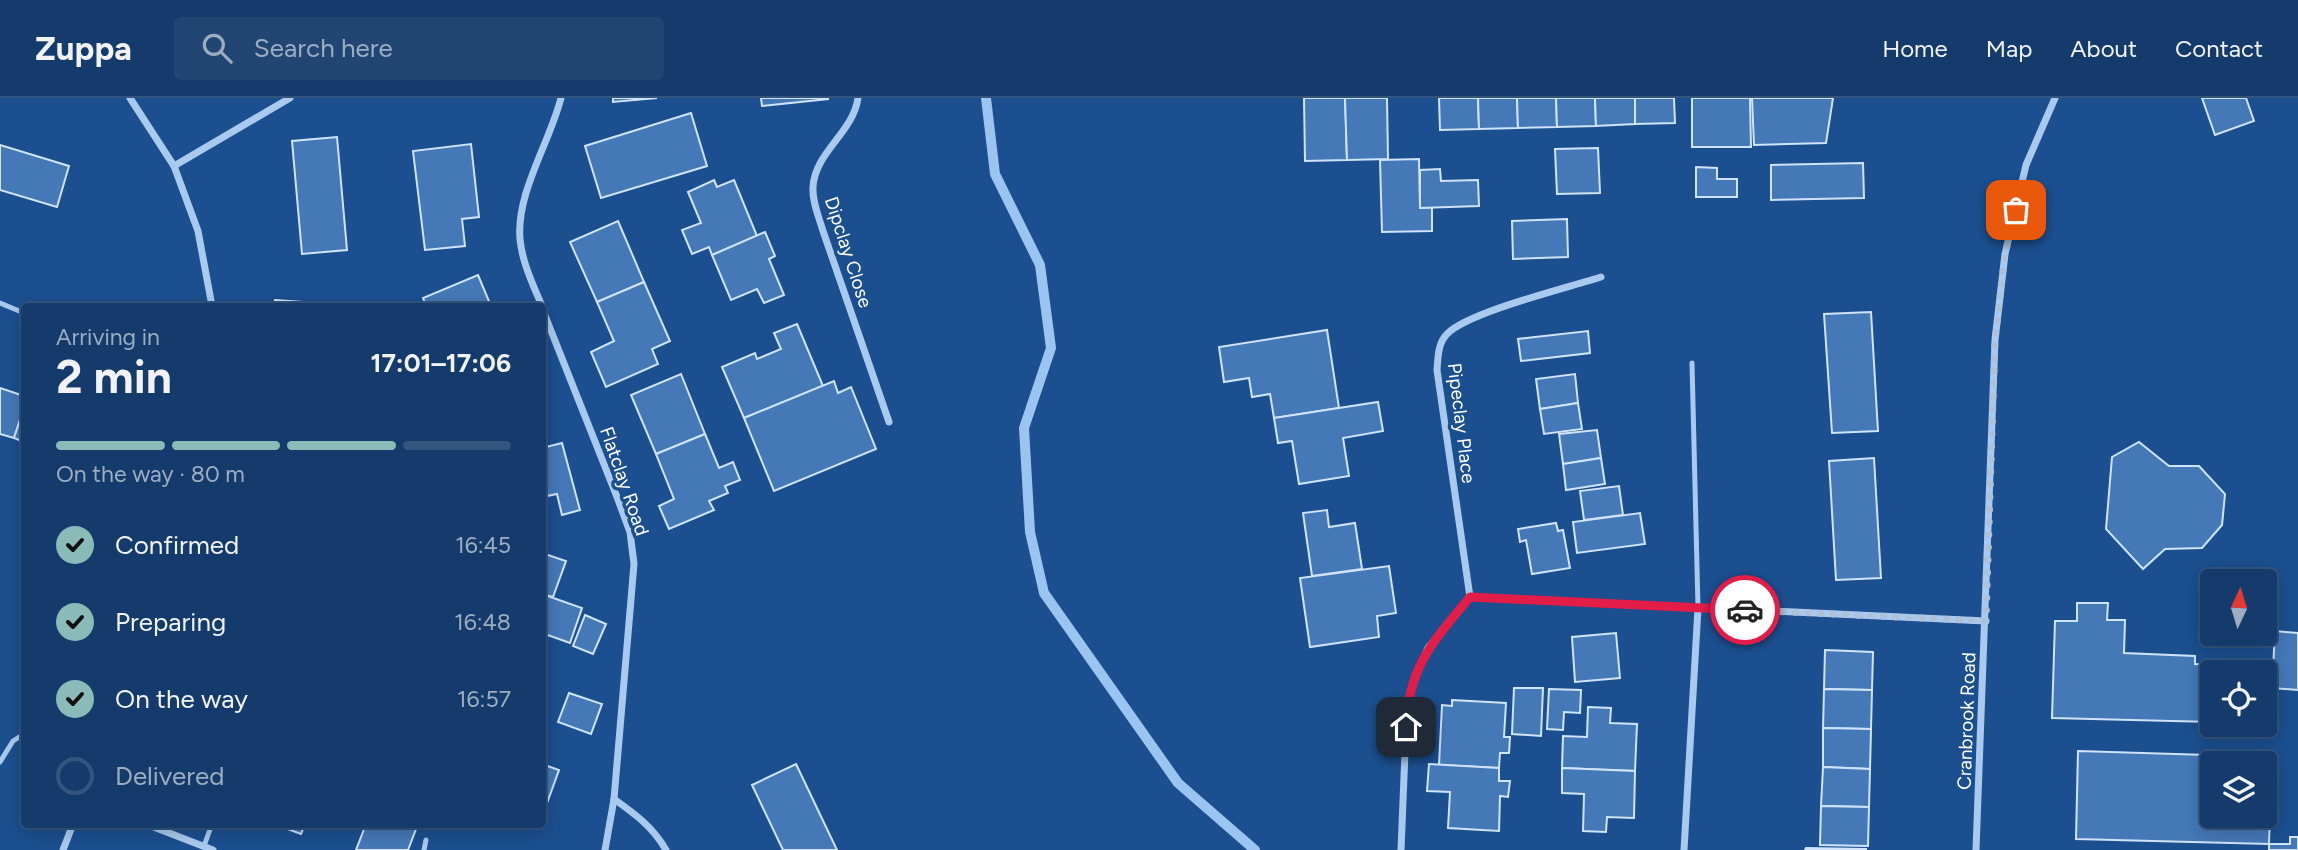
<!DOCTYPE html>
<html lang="en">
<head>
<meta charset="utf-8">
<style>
	body { margin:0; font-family:Figtree,sans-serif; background:#214673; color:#f1f3f6; height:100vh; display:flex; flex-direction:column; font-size:26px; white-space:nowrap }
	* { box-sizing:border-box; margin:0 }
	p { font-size:23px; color:#9dadc1 }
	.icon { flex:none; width:38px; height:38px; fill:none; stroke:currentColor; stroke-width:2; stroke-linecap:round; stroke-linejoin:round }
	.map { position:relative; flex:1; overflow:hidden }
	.details { position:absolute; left:21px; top:205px; width:525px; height:525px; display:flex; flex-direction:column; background:#143b6b; border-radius:7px; box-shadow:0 4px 18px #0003,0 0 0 2px #33557e }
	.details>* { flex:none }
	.needle { width:46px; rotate:4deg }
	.controls { position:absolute; left:2200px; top:471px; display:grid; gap:14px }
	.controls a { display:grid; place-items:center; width:77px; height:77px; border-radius:7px; background:#143b6b; box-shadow:0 4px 18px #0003,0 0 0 2px #33557e; font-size:35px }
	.pin { position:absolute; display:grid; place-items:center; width:60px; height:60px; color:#fff; margin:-30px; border-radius:14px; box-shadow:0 4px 10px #0006 }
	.courier { position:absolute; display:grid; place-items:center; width:70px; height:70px; margin:-35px; border:5px solid #e11d48; border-radius:50%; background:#fff; color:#222; box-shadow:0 2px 9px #0007 }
	.summary em { font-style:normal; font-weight:700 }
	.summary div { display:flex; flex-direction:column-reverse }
	.summary { display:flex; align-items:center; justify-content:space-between; height:119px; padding:0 35px }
	h1 { font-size:46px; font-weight:700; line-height:52px }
	.bar { display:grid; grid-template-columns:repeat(4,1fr); gap:10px 7px; align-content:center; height:84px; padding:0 35px }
	.bar i { height:9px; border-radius:5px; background:#33557e }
	.bar .current { background:#8bbbb9 }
	.bar p { grid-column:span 4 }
	ol { padding:0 35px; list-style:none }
	li { display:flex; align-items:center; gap:21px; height:77px }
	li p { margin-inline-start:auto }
	li .icon { padding:7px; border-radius:50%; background:#8bbbb9; color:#111; stroke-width:4 }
	li:last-child { color:#9dadc1 }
	li i { width:38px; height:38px; border:4px solid #33557e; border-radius:50% }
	header { display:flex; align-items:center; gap:42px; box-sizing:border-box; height:98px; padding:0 35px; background:#143b6b; border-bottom:2px solid #33557e }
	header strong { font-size:33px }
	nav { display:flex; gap:38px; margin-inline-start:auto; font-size:24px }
	.search { width:490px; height:63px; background:#214673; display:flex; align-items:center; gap:18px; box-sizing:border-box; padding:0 24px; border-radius:7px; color:#9dadc1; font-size:26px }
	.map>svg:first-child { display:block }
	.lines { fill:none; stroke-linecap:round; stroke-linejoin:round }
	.stream { stroke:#9cc4f0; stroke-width:10 }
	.building { fill:#4478b7; stroke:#cfe3fa; stroke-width:2; fill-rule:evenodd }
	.lane { stroke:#a9c9ee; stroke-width:5 }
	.street { stroke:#a9c9ee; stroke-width:7 }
	.done { stroke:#afc1d8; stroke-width:7; stroke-dasharray:0 12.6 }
	.route { stroke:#e11d48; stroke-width:9 }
	.labels { text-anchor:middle; stroke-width:7; stroke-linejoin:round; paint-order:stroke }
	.street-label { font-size:19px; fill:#fff; stroke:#1b4f8f }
</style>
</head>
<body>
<header>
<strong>Zuppa</strong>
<div class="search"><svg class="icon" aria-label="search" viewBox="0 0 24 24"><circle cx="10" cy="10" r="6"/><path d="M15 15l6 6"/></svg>Search here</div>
<nav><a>Home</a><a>Map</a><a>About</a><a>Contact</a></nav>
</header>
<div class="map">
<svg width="2298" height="752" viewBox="0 0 2298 752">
	<rect width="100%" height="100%" fill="#1b4f8f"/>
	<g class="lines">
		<path class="stream" d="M986,0L995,76L1040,167L1051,250L1024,330L1030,434L1044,495L1178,685L1255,752"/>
	</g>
	<g class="building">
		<path d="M613,0H657L613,4Z"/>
		<path d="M761,0H828V1L762,8Z"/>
		<path d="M1304,0H1345L1347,62L1305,63Z"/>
		<path d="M1345,0H1387L1388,61L1347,62Z"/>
		<path d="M1439,0H1478L1479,31L1440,32Z"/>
		<path d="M1478,0H1517L1518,30L1479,31Z"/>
		<path d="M1517,0H1556L1557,29L1518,30Z"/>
		<path d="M1556,0H1595L1596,28L1557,29Z"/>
		<path d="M1595,0H1635V26L1596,28Z"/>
		<path d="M1635,0H1674L1675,25L1635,26Z"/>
		<path d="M1692,0H1750L1751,49H1692Z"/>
		<path d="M1752,0H1833L1826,45L1754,47Z"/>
		<path d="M2202,0H2246L2254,23L2215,37Z"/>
		<path d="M691,15L707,68L601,100L585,48Z"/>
		<path d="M337,39L347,152L302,156L292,43Z"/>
		<path d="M471,46L479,119L462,121L465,148L425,152L413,53Z"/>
		<path d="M0,47L69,68L57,109L0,92Z"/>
		<path d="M1598,50L1600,95L1557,96L1555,51Z"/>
		<path d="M1419,61L1420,110L1432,109V133L1382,134L1380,62Z"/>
		<path d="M1863,65L1864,100L1771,102V67Z"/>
		<path d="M1696,69L1717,70V81H1737V99H1696Z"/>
		<path d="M1440,71L1441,83L1478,82L1479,108L1420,110V72Z"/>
		<path d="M714,82L717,89L734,82L757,138L712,157L709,149L692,156L682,132L701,125L688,94Z"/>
		<path d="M1567,121L1568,159L1513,161L1512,123Z"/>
		<path d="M618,123L644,184L597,204L570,144Z"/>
		<path d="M765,134L775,158L769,161L784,197L764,205L757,191L731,202L712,157Z"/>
		<path d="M478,177L491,208H426L423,200Z"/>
		<path d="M644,184L670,243L652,251L658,266L606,289L591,254L614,243L597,204Z"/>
		<path d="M275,202L360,208H274Z"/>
		<path d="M1871,214L1878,333L1832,335L1824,216Z"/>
		<path d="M797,226L823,288L744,320L722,269L755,255L757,261L781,251L774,235Z"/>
		<path d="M1327,232L1339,310L1274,320L1270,296L1252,299L1249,280L1224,284L1219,249Z"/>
		<path d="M1588,233L1590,255L1521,263L1518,241Z"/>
		<path d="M681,276L705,336L656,356L631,297Z"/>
		<path d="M1575,276L1578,305L1540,311L1536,281Z"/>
		<path d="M834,283L838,295L851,289L876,351L774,393L744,320Z"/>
		<path d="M0,290L24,298V310L14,340L0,336Z"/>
		<path d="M1378,304L1383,333L1343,340L1349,378L1299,386L1292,343L1278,345L1274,320Z"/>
		<path d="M1578,305L1582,331L1544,336L1540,311Z"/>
		<path d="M24,310V344L14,340Z"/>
		<path d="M1597,332L1601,360L1563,366L1559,336Z"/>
		<path d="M705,336L719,370L733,364L740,382L725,388L728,395L709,403L714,412L669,431L659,408L674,401L656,356Z"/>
		<path d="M2139,344L2169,368H2199L2225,396L2222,427L2202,450L2165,451L2143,471L2106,431L2112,359Z"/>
		<path d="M562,345L580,412L562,417L557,396L542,399V350Z"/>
		<path d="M1601,360L1605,386L1566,392L1563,366Z"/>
		<path d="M1874,360L1881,480L1836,482L1829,363Z"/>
		<path d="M1619,388L1623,417L1584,422L1580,393Z"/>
		<path d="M1327,412L1329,429L1355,425L1362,471L1312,478L1303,415Z"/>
		<path d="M1640,415L1645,446L1577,455L1573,424Z"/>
		<path d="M1556,425L1558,433L1563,432L1570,470L1532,476L1526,442L1520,444L1518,431Z"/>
		<path d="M542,455L566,463L553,499L542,496Z"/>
		<path d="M1389,468L1396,515L1377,518L1379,539L1310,549L1300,480Z"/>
		<path d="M542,496L582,510L570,545L542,535Z"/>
		<path d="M2077,505H2108L2107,522H2125L2124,555L2195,558V566L2240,568L2239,574H2212V624L2052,620L2055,523H2077Z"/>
		<path d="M585,517L606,526L593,556L573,548Z"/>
		<path d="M2275,533L2298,535V592L2272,590Z"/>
		<path d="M1616,535L1620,580L1575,584L1572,539Z"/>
		<path d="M1825,552L1873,554L1872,592L1824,591Z"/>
		<path d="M1514,590H1543L1541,638L1512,636Z"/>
		<path d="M1549,591L1581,592L1580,615L1564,614L1563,632L1547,631Z"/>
		<path d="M1824,591L1872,592L1871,631L1823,630Z"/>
		<path d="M569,595L602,606L591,636L558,624Z"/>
		<path d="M1452,602L1506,605L1504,639H1510L1509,655H1500L1499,670L1439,667L1442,607L1452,608Z"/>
		<path d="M1588,609L1611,610L1610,625L1637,626L1635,673L1562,670L1563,638L1587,639Z"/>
		<path d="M1823,630L1871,631L1870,671L1823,669Z"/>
		<path d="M2078,653L2272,659L2269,746L2076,741ZM2212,665H2264V718H2212Z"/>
		<path d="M542,666L559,672L542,719Z"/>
		<path d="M796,666L837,752H783L752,687Z"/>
		<path d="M1429,666L1499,670V683H1510L1508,699L1500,698L1499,733L1448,730L1450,694L1427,693Z"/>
		<path d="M1823,669L1870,671L1869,709L1821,708Z"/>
		<path d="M1562,670L1635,673L1634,720L1607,719L1606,734L1583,733L1584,696L1562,695Z"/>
		<path d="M1821,708L1869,709L1868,748L1820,747Z"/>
		<path d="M274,726H305L301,736Z"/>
		<path d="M366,726H402L416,731L408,752H356Z"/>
		<path d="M2290,739H2298V752H2269V746H2290Z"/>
		<path d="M1806,750L1866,751V752H1805Z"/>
	</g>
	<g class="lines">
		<g class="lane">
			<path d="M0,205L24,215"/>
			<path d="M1692,265L1698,510"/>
			<path d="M0,664L13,643L24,636"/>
			<path d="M204,748L212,726"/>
			<path d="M424,752L426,742"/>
		</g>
		<g class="street">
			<path d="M130,0L174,68L198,133L212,208"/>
			<path d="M858,0C853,35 815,54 813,89C812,104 819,119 823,133L889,324"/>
			<path d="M174,68L290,0"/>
			<path d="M542,208C533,187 522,164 520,141C516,95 550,44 561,0"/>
			<path d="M542,210L617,399L630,434L634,466L614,701L605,752"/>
			<path d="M1470,499L1437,272C1438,259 1438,245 1447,236C1468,214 1567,190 1601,179"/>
			<path d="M614,701C635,716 653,729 666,752"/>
			<path d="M146,726L213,752"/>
			<path d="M63,752L73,726"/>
			<path d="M1401,752L1407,605L1416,576L1428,550L1470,499L1986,523"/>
			<path d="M1684,752L1698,510"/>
			<path d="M1976,752L1995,242L2005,156L2026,67L2055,0"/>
		</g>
	</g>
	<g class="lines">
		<path class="done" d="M1745,512L1986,523L1995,242L2005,156L2016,112"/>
		<path class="route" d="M1406,629C1408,570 1433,543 1470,499L1745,512"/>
	</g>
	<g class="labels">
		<g class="street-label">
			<text transform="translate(849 154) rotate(72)" y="7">Dipclay Close</text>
			<text transform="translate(1462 325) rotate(83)" y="7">Pipeclay Place</text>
			<text transform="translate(625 383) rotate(71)" y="7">Flatclay Road</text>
			<text transform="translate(1966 623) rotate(-88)" y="7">Cranbrook Road</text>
		</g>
	</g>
</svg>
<div class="controls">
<a><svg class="needle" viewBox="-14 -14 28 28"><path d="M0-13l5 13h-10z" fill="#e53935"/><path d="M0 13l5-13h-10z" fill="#9dadc1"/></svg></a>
<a><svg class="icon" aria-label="locate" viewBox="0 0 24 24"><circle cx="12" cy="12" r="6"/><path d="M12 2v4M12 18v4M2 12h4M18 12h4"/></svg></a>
<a><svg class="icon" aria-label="layers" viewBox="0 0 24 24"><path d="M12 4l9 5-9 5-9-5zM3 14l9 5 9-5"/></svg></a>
</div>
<div class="pin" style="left:2016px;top:112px;background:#ea580c"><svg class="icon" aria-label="bag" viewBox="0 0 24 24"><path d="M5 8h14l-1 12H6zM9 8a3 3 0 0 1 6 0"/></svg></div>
<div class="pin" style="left:1406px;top:629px;background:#1f2937"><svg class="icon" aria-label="home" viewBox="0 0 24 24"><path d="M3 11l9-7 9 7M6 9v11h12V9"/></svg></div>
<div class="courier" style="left:1745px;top:512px"><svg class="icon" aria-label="car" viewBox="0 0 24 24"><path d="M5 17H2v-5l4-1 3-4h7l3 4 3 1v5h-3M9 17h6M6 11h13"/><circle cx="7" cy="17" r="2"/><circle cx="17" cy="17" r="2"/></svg></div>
<section class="details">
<div class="summary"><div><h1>2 min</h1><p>Arriving in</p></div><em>17:01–17:06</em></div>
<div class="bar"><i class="current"></i><i class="current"></i><i class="current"></i><i></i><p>On the way · 80 m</p></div>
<ol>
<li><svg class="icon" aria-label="check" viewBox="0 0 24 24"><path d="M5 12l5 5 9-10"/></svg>Confirmed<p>16:45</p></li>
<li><svg class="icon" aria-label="check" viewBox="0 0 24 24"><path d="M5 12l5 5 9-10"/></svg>Preparing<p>16:48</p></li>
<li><svg class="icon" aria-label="check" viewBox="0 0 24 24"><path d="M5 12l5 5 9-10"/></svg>On the way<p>16:57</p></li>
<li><i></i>Delivered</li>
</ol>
</section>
</div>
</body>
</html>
